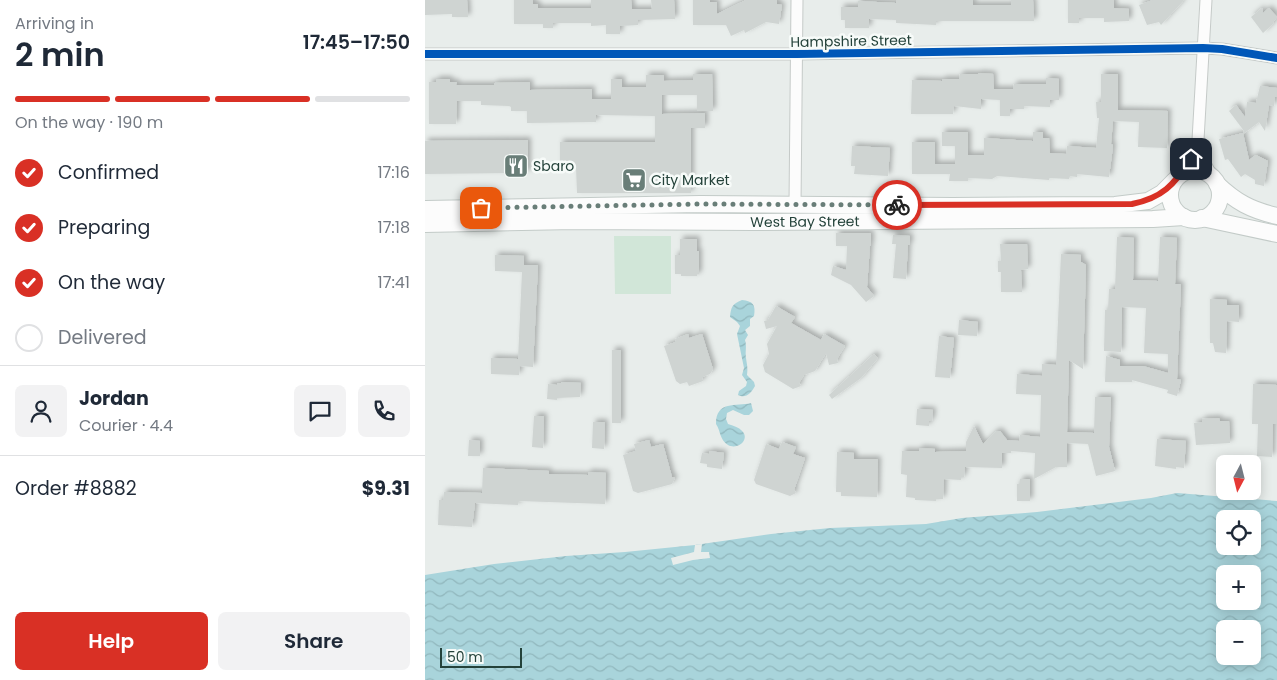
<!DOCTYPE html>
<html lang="en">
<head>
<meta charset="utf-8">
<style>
	body { margin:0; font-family:Poppins,sans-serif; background:#f2f2f3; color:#1f2937; height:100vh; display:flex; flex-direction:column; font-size:19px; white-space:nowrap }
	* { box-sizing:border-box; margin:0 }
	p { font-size:16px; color:#747a83 }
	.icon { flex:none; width:28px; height:28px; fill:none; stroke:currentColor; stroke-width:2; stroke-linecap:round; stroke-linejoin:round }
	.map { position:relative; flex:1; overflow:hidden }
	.side { display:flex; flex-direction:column; background:#fff; width:425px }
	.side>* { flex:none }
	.needle { width:32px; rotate:187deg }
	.buttons { position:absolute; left:791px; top:455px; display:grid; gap:10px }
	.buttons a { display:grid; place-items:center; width:45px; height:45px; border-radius:8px; background:#fff; box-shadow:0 2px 12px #0003; font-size:25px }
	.scale { position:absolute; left:15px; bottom:12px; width:82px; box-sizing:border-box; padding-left:5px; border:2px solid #24423a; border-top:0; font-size:14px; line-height:18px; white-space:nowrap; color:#24423a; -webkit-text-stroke:4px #f7fbf9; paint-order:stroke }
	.pin { position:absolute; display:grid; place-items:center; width:42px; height:42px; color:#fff; margin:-21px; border-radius:10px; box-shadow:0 2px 8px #0006 }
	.courier { position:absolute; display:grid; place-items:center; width:50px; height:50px; margin:-25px; border:4px solid #d93025; border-radius:50%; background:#fff; color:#222; box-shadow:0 1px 6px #0007 }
	.overview em { font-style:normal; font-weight:600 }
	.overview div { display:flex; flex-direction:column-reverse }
	.overview { display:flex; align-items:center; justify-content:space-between; height:85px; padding:0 15px }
	h1 { font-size:32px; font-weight:600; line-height:38px }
	.bar { display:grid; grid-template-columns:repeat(4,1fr); gap:8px 5px; align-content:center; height:60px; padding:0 15px }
	.bar i { height:6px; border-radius:4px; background:#e0e1e3 }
	.bar .selected { background:#d93025 }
	.bar p { grid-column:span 4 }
	.line { display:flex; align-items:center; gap:12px; padding:0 15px; border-top:1px solid #e0e1e3 }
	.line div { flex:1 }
	.round { display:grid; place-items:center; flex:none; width:52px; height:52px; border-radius:8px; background:#f2f2f3 }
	ol { padding:0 15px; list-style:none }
	li { display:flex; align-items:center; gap:15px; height:55px }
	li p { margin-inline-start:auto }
	li .icon { padding:5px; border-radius:50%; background:#d93025; color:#fff; stroke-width:4 }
	li:last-child { color:#747a83 }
	li i { width:28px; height:28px; border:2px solid #e0e1e3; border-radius:50% }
	.action { display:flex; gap:10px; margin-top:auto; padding:10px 15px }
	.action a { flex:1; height:58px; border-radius:8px; background:#d93025; color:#fff; font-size:20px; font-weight:600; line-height:58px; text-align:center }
	.action a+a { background:#f2f2f3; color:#1f2937 }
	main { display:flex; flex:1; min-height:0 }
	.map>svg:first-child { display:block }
	.pitch { fill:#d1e6d8 }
	.water { fill:url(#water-waves); fill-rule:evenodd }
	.pier { fill:#e8edeb }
	.building { fill:#cfd4d2; filter:url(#shadow) }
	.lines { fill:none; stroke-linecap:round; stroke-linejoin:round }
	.minor-casing { stroke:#c5cac8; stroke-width:13 }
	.secondary-casing { stroke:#c3cbc8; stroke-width:18 }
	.minor { stroke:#fcfcfc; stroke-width:11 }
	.secondary { stroke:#fcfcfc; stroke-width:16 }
	.cycleway-casing { stroke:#f7fbf9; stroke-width:11 }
	.cycleway { stroke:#0057b8; stroke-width:8 }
	.done { stroke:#697e78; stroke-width:5; stroke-dasharray:0 9 }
	.route { stroke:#d93025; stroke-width:6 }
	.labels { text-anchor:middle; stroke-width:5; stroke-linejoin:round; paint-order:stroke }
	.street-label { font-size:14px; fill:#24423a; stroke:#f7fbf9 }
	.poi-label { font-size:14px; fill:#24423a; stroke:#f7fbf9; text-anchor:start }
</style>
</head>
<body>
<main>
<section class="side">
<div class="overview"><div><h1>2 min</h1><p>Arriving in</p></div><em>17:45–17:50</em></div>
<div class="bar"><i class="selected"></i><i class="selected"></i><i class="selected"></i><i></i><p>On the way · 190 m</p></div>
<ol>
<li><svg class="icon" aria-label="check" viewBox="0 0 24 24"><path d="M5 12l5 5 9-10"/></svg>Confirmed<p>17:16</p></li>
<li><svg class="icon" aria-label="check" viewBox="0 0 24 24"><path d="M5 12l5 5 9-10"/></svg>Preparing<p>17:18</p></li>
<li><svg class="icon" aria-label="check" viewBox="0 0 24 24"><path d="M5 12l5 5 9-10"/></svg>On the way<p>17:41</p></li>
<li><i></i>Delivered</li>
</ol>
<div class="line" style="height:90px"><a class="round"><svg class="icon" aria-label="person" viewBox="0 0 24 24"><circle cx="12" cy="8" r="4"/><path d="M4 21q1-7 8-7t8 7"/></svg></a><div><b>Jordan</b><p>Courier · 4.4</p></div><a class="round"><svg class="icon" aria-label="chat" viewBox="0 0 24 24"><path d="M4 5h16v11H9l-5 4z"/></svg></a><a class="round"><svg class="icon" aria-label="phone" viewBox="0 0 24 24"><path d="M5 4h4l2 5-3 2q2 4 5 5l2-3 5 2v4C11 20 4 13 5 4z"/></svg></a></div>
<div class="line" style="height:65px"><div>Order #8882</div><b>$9.31</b></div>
<div class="action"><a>Help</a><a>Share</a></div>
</section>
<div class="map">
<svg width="852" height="680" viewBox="0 0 852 680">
	<defs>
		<pattern id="water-waves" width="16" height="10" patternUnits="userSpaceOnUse" patternTransform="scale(1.25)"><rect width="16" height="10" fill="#a9d4db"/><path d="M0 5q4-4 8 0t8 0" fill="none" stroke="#91b7bd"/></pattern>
		<filter id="shadow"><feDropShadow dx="3" dy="-3" stdDeviation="2.5" flood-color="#0004"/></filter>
	</defs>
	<rect width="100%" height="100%" fill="#e8edeb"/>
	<path class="pitch" d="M189,236H246V294H190Z"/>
	<g class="water">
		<path d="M317,300C328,301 331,305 329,316L325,319V326L320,330L323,335L320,340C322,346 320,352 321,358C322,365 323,368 322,375L329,382L330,386C326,393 321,399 313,395L314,391L321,386L322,382L317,375L319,368L312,334L315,326L312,322L305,317C306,307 307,304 317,300Z"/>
		<path d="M326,403L328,411L324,415H319L308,410L302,413L301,419L303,424C334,432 315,452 303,445C294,439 296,431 291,424C291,400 311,407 326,403Z"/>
		<path d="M752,493L852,501V680H0V575L69,564L141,556L200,552L270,545L346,534L405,528L501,524L537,518L612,512L726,498ZM800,519H828V546H800ZM800,574H828V601H800ZM800,629H828V656H800Z"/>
	</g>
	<path class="pier" d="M277,544L276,552H284L285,558L268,560L248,565L246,558L269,552L270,545Z"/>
	<g class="building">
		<path d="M0,0H42L43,17H27V14L0,15Z"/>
		<path d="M89,0H108V4H113V8H166V0H206L207,9H227L226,0H249L250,19L213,20V25L195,26V34H181V25L166,26V23H128V28H118V24H89Z"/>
		<path d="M268,0H285V2H292V14L321,0H352V4L357,5L354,24L341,22L320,33L319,30L306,36L301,25H268Z"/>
		<path d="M471,0H548V5H586V0H608L609,21H511V25L471,23V20L444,19V28H420V20H416V7H433V1L471,3Z"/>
		<path d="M643,0H689V8L704,9V21L679,22V18H654V23H643Z"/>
		<path d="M728,0H759L736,25L734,22L722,25L714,5Z"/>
		<path d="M837,8L838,13L844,8L852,17L848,22L849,23L838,33L826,17Z"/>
		<path d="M554,73L568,74L569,89H588L589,84H621V78L634,79V100H625V107L599,106V109H585V116H575V100L556,99V109L529,106L528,114H486L487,80L517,81V79H534L535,74H553Z"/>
		<path d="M268,74H287L288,111H272V95H237V114L280,113V128H266V193H152L151,167H135V142H230V116L171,115V122L102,123V111H86V107L84,106L56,105V101H32L31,124H4V82H11V79H25V82H32L31,85H69V83L105,82V90L167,89V99H186V79H197V87H221V75H239V81L268,80Z"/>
		<path d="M676,74H693V110L743,111L742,148L713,147L714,122L688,121L686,144L688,145L687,154L684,177L652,174V177L645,176L644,179L624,178V180L572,176L567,179L543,178V181H524L525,174H487V142H510V164H530V146H517V132H543V155H559V138L608,141V132H618V138H624L625,153L641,154L642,146L671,148L674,118H672L671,102H676Z"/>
		<path d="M835,86L852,88V97H850L849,106L844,105L840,131L834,122L818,134L819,131L804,111L811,105L820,117L822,102L831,103Z"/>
		<path d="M818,133L824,160L831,155L843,161L839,186L830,184V180L820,174L816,177L803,159L800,160L794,139Z"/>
		<path d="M103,140V173L0,174V141Z"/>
		<path d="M427,146L465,148L463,176L429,174L430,166H426Z"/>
		<path d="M411,233H446V245L445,246L442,287L449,296L441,302L426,285L406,275L408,266L421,270L422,246H411Z"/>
		<path d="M468,235L485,236V245H483L481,279L468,278L471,244H467Z"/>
		<path d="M692,237L709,238L708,280L733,281L735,237L752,238L750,284H756L752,379L756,380L752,396L742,393L743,390L707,380V382H680L681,356L695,360V366H718L743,373V354L719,353L721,308L697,307L696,352L679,351L680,310H683L684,289H690Z"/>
		<path d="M255,239H272V251H274V274H272V276H256V274H250V255H255Z"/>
		<path d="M575,244H602L603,269L596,270L597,292H576V272H573V261H576Z"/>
		<path d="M636,254L656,255V262L661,265L658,369L644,360L642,432L669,433L670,397H686L684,447L690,471L671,476L663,444L642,443V467H631L609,479L610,453L586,451V453H577V468L540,467L539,477H536V480L519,479L518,499H511V501L490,500V498L481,497L482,475L476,474L477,451H494V448L510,449V452L541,451V442L549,426L558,444L571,431H575L582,440L594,441L595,435L615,437L616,395L591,394L592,374L617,376V364L631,365Z"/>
		<path d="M70,255L99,256V265H113L108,367L95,366L94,375L66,374V358L93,359L97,272L70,271Z"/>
		<path d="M785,299L802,300V305H814V322L802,321L801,353L790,352L788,343H785Z"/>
		<path d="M351,306L370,317L366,323L396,340L399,334L420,346L412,359L413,363L404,365L401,353L390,371L379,375L374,383L376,386L368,389L340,372L338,365L344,354L342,344L352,326L341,329L339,321L343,320Z"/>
		<path d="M534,320L553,322L552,336L533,335Z"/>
		<path d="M263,334L264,338L277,334L288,369L285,374L277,377L278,381L264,386L262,382L255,384L251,381L239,346L251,342L250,339Z"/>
		<path d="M514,336L529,338L525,378L510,377Z"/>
		<rect x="187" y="350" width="9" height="73"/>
		<path d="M449,354L453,358L436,378L407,399L404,395Z"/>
		<path d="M136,382L156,383L155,397L132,398V400L122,399L123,384L132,385V383H136Z"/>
		<path d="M828,384L852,385V424H848L847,457L832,456L833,424H827Z"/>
		<path d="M492,409L508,410L507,421H504V426L491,425Z"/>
		<path d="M109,416H119L118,448L107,447Z"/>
		<path d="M794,418L795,421H804L805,443L771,445L769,423L777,422V419Z"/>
		<path d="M168,422H180L179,449L167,448Z"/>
		<path d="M732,439L761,441L759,468L751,467V469L730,466Z"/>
		<path d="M44,440L55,441V456H43Z"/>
		<path d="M224,440L226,447L238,444L247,477L250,478L247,484L213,493L208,491L198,455L211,451L209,444Z"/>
		<path d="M357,442L371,447L368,454L380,458L369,490L371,493L365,496L331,484L329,480L341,444L354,449Z"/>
		<path d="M284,451L299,453L297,469L282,467V464L275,463L277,453L284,454Z"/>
		<path d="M412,452L429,453V459H453L452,497L416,496V492H411Z"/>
		<path d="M58,468L124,471V474L163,475V472L181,473L180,504L94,501L93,505L50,503L47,527L13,525L14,500H18L19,492L57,493Z"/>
		<path d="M595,479H605V501H592V484H595Z"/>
	</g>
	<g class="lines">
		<defs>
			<g id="minor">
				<path d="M781,0L773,140L778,160L788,178"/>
				<path d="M0,54H372L778,48L797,49L852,58"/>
				<path d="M753,176L766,159L773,142"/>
				<path d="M370,204L372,0"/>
			</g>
			<g id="secondary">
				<circle cx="770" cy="195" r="25"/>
				<path d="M792,184C811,202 826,210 852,216"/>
				<path d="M0,209L275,204L527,206L690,205L723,201L737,193L749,181"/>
				<path d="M777,218L852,234"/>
				<path id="s1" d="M0,224L150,221L329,222L728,219L759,217"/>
			</g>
		</defs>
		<use href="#minor" class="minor-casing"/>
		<use href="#secondary" class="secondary-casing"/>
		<use href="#minor" class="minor"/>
		<use href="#secondary" class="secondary"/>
		<defs>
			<path id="cycleway" d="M0,54H372L778,48L797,49L852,58"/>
		</defs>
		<use href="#cycleway" class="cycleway-casing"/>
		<use href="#cycleway" class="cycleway"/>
	</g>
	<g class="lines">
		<path class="done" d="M56,208L275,204L472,205"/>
		<path class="route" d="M472,205L707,204C737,198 749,185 766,159"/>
	</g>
	<defs>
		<symbol id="restaurant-square" viewBox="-11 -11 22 22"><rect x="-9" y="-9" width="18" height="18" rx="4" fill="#697e78" stroke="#f7fbf9"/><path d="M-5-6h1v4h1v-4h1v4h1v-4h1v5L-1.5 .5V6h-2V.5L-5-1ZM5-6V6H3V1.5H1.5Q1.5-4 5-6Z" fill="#fff"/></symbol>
		<symbol id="supermarket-square" viewBox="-11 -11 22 22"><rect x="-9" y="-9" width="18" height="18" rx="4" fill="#697e78" stroke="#f7fbf9"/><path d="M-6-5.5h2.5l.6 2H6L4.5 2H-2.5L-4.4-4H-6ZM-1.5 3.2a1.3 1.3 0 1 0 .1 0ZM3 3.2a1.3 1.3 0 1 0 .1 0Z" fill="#fff"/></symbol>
	</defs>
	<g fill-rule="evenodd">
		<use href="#restaurant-square" x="77" y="152" width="28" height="28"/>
		<use href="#supermarket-square" x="195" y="166" width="28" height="28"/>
	</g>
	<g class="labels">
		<g class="street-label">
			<text transform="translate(426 41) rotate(-1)" y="5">Hampshire Street</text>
			<text dy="5" stroke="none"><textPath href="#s1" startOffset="380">West Bay Street</textPath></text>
		</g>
		<g class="poi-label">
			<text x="108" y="171">Sbaro</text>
			<text x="226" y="185">City Market</text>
		</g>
	</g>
</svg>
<div class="buttons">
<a><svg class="needle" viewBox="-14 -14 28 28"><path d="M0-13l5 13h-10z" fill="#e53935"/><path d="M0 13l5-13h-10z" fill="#747a83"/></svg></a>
<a><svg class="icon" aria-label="locate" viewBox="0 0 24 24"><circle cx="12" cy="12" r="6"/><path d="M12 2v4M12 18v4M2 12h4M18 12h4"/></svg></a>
<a>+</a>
<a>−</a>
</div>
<div class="scale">50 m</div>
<div class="pin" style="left:56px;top:208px;background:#ea580c"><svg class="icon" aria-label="bag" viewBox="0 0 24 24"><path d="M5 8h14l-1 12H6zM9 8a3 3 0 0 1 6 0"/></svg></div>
<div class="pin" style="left:766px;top:159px;background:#1f2937"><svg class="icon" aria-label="home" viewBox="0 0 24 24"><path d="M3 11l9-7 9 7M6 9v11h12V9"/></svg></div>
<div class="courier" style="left:472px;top:205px"><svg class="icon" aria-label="bike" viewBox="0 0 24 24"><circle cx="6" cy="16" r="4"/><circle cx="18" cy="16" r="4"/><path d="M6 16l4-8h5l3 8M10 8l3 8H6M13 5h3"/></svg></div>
</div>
</main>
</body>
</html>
